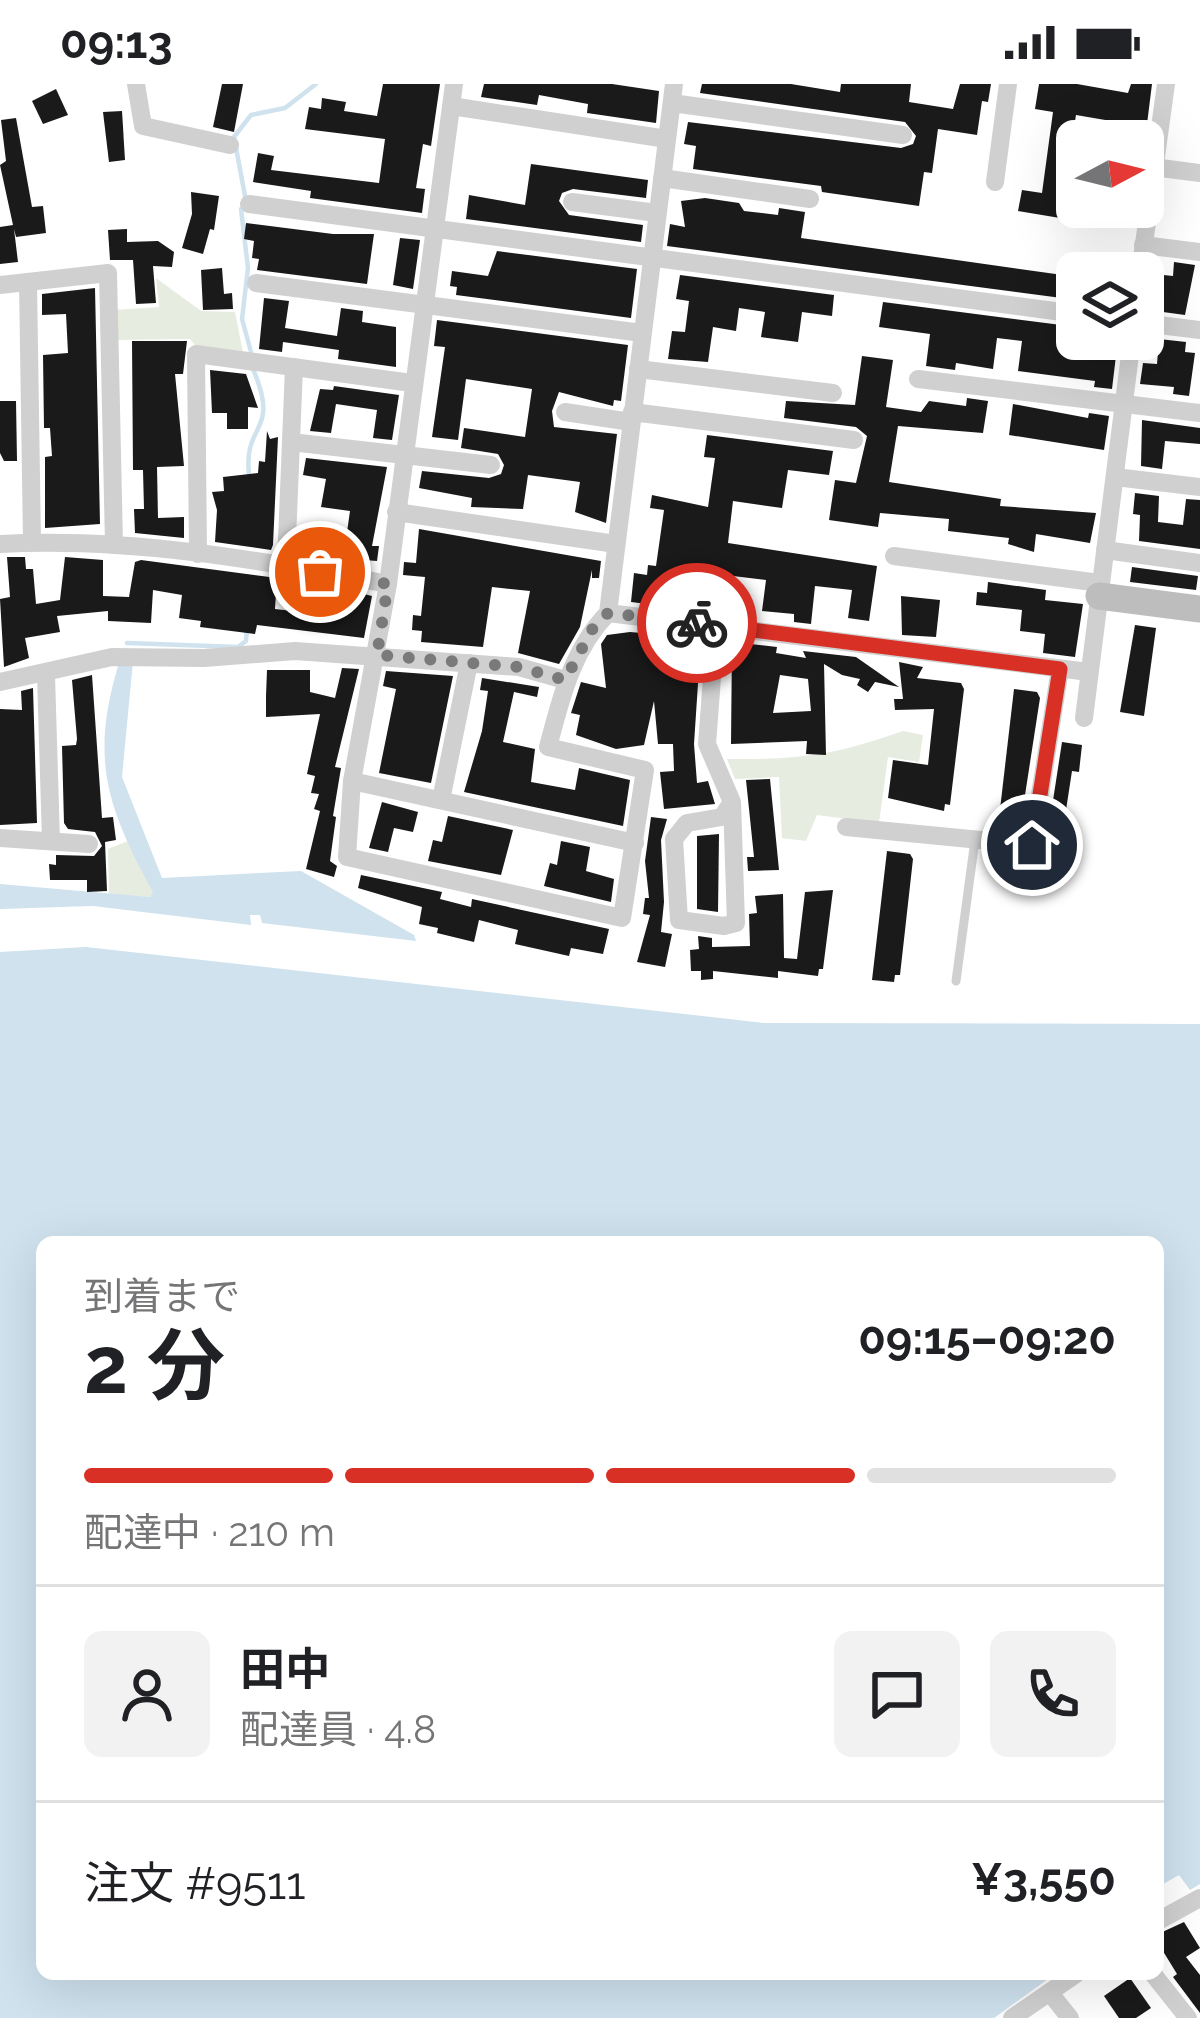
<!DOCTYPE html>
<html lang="ja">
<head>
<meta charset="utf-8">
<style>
	body { margin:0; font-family:Raleway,"Noto Sans JP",sans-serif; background:#f2f2f2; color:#202124; height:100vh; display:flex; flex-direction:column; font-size:45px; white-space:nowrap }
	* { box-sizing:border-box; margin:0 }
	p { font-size:39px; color:#757577 }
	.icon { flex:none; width:66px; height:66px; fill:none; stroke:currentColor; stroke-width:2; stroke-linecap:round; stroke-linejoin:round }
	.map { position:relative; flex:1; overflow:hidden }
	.panel { position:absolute; left:36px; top:1152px; width:1128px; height:744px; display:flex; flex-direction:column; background:#fff; border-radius:18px; box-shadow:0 12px 48px #0002 }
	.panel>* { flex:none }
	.needle { width:78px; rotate:83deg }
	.controls { position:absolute; left:1056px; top:36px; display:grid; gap:24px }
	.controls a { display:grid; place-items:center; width:108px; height:108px; border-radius:18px; background:#fff; box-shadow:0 12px 48px #0002; font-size:60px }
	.pin { position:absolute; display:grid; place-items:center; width:102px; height:102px; color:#fff; margin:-51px; border:6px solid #fff; border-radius:50%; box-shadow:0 3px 12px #0007 }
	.courier { position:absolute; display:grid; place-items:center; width:120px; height:120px; margin:-60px; border:9px solid #d93025; border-radius:50%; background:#fff; color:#222; box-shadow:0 3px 15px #0007 }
	.overview em { font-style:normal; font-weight:700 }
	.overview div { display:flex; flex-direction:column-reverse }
	.overview { display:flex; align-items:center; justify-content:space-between; height:204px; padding:0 48px }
	h1 { font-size:78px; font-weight:700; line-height:90px }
	.bar { display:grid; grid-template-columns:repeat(4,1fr); gap:18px 12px; align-content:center; height:144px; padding:0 48px }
	.bar i { height:15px; border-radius:9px; background:#e0e0e0 }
	.bar .active { background:#d93025 }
	.bar p { grid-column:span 4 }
	.line { display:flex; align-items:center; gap:30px; padding:0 48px; border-top:3px solid #e0e0e0 }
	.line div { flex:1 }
	.round { display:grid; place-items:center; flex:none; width:126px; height:126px; border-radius:18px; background:#f2f2f2 }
	.status { display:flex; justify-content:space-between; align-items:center; height:84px; padding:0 60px; background:#fff; direction:ltr }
	.status svg { height:33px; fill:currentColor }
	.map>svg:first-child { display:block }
	.green { fill:#e6ecdf }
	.water { fill:#cfe2ee }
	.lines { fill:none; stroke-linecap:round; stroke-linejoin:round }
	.stream { stroke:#cfe2ee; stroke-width:4.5 }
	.building { fill:#1a1a1a; fill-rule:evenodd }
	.lane { stroke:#d0d0d0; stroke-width:9 }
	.street { stroke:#d0d0d0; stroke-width:18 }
	.secondary { stroke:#bdbdbd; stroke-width:27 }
	.done { stroke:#7a7a7a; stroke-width:12; stroke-dasharray:0 21.6 }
	.route { stroke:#d93025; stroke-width:15 }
</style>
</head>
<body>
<div class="status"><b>09:13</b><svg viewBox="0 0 49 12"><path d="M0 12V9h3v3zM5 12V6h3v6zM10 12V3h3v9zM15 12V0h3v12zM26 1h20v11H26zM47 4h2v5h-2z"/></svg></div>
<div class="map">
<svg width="1200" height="1934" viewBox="0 0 1200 1934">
	<rect width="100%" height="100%" fill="#fff"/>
	<g class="green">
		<path d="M156,194L201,227L235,228L243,269L197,264L190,255L114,256L113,226L159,223Z"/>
		<path d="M903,647L923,651L919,678L888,673L879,739L817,731L806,757L782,754L779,693L735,695L727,675C799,676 835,671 903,647Z"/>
		<path d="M128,757L154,808L150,813L109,811L108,765Z"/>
	</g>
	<g class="water">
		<path d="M133,577L122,693L162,794L301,787L414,851L416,857L262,839L260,831H250L251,841L93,822L0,825V800L150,813L153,808C106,722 90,674 119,579Z"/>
		<path d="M86,863L765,939L1200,940V1800L1190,1806L1179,1791L1158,1803V1158H42V1890H1055L994,1934H0V868Z"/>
	</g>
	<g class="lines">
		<g class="stream">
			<path d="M245,112L234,53L251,31L285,24L316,0"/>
			<path d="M241,125L248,184L242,235L251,268"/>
			<path d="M249,391C243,336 281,351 253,285"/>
			<path d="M127,559L238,563L246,557L247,543"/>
		</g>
	</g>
	<g class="building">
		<path d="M222,0H243L234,48L213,43Z"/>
		<path d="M383,0H440L431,62L423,60L416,104L425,105L422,129L310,114L311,107L253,98L258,69L274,72L271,86L379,99L385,55L305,45L309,23L321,25L322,14L346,18L344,27L377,32Z"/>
		<path d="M484,0H612L659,7L656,39L587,29L588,20L539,11L537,21L481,13Z"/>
		<path d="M702,0H791L840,8L841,0H911L909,18L953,25L960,0H991L988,18L982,17L977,51L938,45L932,89L924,88L919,122L822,108L821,102L693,85L696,62L684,60L688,38L901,64L913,60L916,52L905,38L700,9Z"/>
		<path d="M1039,0H1077L1128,9L1131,0H1152L1147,40L1139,39L1136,57H1113L1117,38L1076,31L1063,111L1077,116V123H1096L1094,129L1062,124L1060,134L1018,127L1022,106L1042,109L1053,28L1035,25Z"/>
		<path d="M56,5L68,31L43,40L32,17Z"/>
		<path d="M122,27L125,76L109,78L103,28Z"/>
		<path d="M16,34L32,123L43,122L46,149L16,153L14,145L18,178L0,180V143L13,141L0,81L6,77L1,36Z"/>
		<path d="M531,80L648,96L646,114L573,105L562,109L559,117L569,131L643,141L641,158L466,135L469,111L525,121Z"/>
		<path d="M191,108L219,112L214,146L210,145L203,170L182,164L192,130Z"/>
		<path d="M705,114L739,119L744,127L778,131L779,124L805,128L801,154L1077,193V216L667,162L670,140L685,143L681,117Z"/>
		<path d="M246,139L333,150H374L367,200L257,186L259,175L252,174L254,157L244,155Z"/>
		<path d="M127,145V158L158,157L174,168L172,183L153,182L156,219L136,220L133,176H110L108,146Z"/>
		<path d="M400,154L420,156L413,205L393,201Z"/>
		<path d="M497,167L637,185L631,234L456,211L457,203L450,202L452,187L488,192Z"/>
		<path d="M1174,178L1195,181L1185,231L1163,228L1164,212L1152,211L1154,190L1173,192Z"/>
		<path d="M222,184L224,210L232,209L233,225L203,226L201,186Z"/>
		<path d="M680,191L834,211L832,232L802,228L798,258L761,253L765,228L739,224L736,247L713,243L708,278L668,275L672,247L685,248L689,217L676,215Z"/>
		<path d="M95,204L100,440L45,444V373L52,372L50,344H44L43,271L68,269L66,230L42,231V210Z"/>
		<path d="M264,214L289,217L285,244L337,252L341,224L363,227L362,238L396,243V283L338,275L339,266L283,258L282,268L259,265Z"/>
		<path d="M883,218L1077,243V255H1118L1112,305L1094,303L1095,297L1018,287L1022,257L997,254L993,285L956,279L955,286L926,282L930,250L879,243Z"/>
		<path d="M437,236L628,261L621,317L614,316L613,322L559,308L552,327L554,343L617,350L606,439L575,428L580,398L528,391L523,425L471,423L472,414L419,404L422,387L489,394L501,390L504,381L498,370L461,364L464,344L525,353L532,305L466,295L458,356L432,353L445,263L434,262Z"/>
		<path d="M1159,255L1186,258L1185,268L1195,269L1189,312L1173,310L1174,303L1140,300L1143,279L1157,280Z"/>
		<path d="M132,257H187L183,290H175L184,382L157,383L158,434L184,433V454L135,449L134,425H144L143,386H133Z"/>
		<path d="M862,272L893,276L886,323L921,328L929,317L966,322L967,314L988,317L983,349L898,342L889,398L1001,415L1000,422L1096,429L1090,459L1036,450L1034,468L1008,460L1009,454L948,447L949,435L880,429L878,443L829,436L835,396L856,399L867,352L856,343L784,334L786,317L855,321Z"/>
		<path d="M210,286L246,290L258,324L248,323V345H227V329H212Z"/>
		<path d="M334,302L399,311L392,356L373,354L377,326L336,320L331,349L310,347L320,305L333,306Z"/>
		<path d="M0,317H16L17,377H4L0,369Z"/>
		<path d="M1013,320L1088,334L1089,329L1109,332L1104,366L1009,351Z"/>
		<path d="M1142,336L1200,344V360L1165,357L1162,385L1141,382Z"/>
		<path d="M267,347L270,355L278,353L273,461L271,466L215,458L217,426L212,408L224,407L223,393L258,389L259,377L265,378Z"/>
		<path d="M707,351L833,367L829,391L788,386L782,424L733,417L728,459L877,482L869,537L848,534L852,506L815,502L811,540L794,538V530L762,527L766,496L708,489L705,518L664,514L663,522L631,518L634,489L647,491L648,481L656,482L664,426L650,424L652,411L708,423L715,374L704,373Z"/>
		<path d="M306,374L387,383L372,462H379L377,477L301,471L305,449L346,455L350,427L321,423L326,395L303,391Z"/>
		<path d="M1135,409L1159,412L1158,438L1183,441L1186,415L1200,416V465L1139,457L1140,431L1133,430Z"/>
		<path d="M419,445L601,477L599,494H592V486L580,543L559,580L518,569L530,507L492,503L483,563L421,558L422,547L412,546L413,531L421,532L425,493L403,491L404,478L416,479Z"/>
		<path d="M7,473H25L26,485H33L36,520L60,516L65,473L103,476V512L129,513L135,478L141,476L277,494L275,525L319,530L321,514L354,519L356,508L372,512L364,554L257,541L255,550L200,543L201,537L179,534L182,511L153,506L151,539L108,537V527L57,532L60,548L25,554L29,574L4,583L0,515L10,513Z"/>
		<path d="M1132,483L1198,492L1196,506L1130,498Z"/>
		<path d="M988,498L1046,506L1045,516L1083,520L1075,573L1043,569L1045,550L1020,547L1022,526L976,521L977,508L987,509Z"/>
		<path d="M901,512L940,516L936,553L902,551Z"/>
		<path d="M1135,541L1156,544L1144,632L1120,628Z"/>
		<path d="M630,548L701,554L694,660L697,699L708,697L715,720L664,725L660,688L674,687L673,660H658L654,617L644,661L616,665L576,651L580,631L571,629L581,598L606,604L601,560L607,551Z"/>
		<path d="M732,558L777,563L776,569L806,574L803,567L856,573L899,603L875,598L868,608L857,601L860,595L842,591L824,580L826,671L806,670L807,657L731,660ZM780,591L808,595L811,627L773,629Z"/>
		<path d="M899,578L923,583L917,594L961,599L964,605L950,721L945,720L944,727L888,714L893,676L928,681L934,625L895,626L894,615H903Z"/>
		<path d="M342,584L359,585L335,683L341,684L333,732L336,733L330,777L337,782L334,793L306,785L320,727L314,725L319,710L311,709L315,692L307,690L320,630L266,633V612L267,586H310V608L335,614Z"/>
		<path d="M386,587L453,592L431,699L379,689L396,605L383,602Z"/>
		<path d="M92,591L102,734L113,733L116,756L105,758L107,807L87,808V796H50L49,780L56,781V771L94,772L102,762L95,748L68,745L64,739L62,662L76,661L77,655L72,596Z"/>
		<path d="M482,594L539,603L537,613L514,608L503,658L535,665L531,698L575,706L579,684L630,696L623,742L464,708L482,647L488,607L480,606Z"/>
		<path d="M33,604L37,739L0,741V625L22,626L21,607Z"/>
		<path d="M1014,605L1037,608L1040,614L1021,737L999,734Z"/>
		<path d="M1062,658L1082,661L1079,688L1072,687L1066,726L1052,723Z"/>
		<path d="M770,695L779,786L748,787L747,773H754L746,696Z"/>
		<path d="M382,718L418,728L413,748L394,744L388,768L369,764Z"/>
		<path d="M448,732L513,746L501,791L428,777L433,756L442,758Z"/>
		<path d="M651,733L667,735L661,756L664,818L661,848L672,850L665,883L637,878L650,831L643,830L645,814H649L645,777Z"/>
		<path d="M719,750L718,828L697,825V752Z"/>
		<path d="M561,757L590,763L586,787L614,795L611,818L544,802L550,779L557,781Z"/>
		<path d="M887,767L910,770L913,775L900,891H895L894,898L872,896Z"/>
		<path d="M361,791L442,808L440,815L471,823L472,815L609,845L603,870L571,864L569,872L515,860L518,846L479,836L474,858L437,849L438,844L419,840L422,823L358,804Z"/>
		<path d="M833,806L823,885H819L818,892L778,887V894L713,887V895L701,896V887H691L690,866L699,865L698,852L712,854V863L750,862L749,830L757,829L755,812L783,810L784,874L797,875L805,808Z"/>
		<path d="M1184,1838L1200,1864L1186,1873L1200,1891V1929L1173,1893L1177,1890L1158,1859V1850Z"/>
		<path d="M1130,1894L1151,1924L1136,1934H1119L1104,1912Z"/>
	</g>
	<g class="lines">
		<path class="lane" d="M956,897L975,756"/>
		<g class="street">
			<path d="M136,0L143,42L230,61"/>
			<path d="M454,0L388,500L352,697L347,773L622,834L645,686L548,663C561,614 572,566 608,529L674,0"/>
			<path d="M672,19L903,51"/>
			<path d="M451,22L667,55"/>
			<path d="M1153,83L1200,89"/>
			<path d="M662,94L810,115"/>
			<path d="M995,98L1008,0"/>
			<path d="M572,118L657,129"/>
			<path d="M249,120L1077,230"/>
			<path d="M1143,161L1200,168"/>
			<path d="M1140,189L1166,0"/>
			<path d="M28,198L32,458"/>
			<path d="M256,199L642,249"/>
			<path d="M0,201L108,189L114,460"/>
			<path d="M1143,239L1200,246"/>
			<path d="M638,285L833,309"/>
			<path d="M918,295L1200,329"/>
			<path d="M565,328L631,338"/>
			<path d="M632,328L854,356"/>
			<path d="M291,358L491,381"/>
			<path d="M1115,393L1200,403"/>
			<path d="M396,428L616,460"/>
			<path d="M0,460C130,453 260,476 388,500"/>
			<path d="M1105,466L1200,479"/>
			<path d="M198,470L196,270L412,299"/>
			<path d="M894,472L1100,499"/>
			<path d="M286,481L294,283"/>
			<path d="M608,529L1089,588"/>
			<path d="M716,541L707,660L732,718L736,839L724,842L679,836L674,755L687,739L722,733L732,718"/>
			<path d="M46,591L51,757"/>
			<path d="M0,598L112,573L204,574L295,567L519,583L565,596"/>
			<path d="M1084,634L1132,255"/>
			<path d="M352,697L635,759"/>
			<path d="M441,716L469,579"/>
			<path d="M846,743L1032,761L1060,585"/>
			<path d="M0,754L89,760"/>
			<path d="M1158,1837L1200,1814"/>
			<path d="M1153,1890L1188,1934"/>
			<path d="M1050,1909L1070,1934"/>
			<path d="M1012,1934L1076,1890"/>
		</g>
		<path class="secondary" d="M1099,512L1200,525"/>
	</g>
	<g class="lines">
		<path class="done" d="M320,488L388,500L377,571L519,583L565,596L593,544L608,529L697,539"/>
		<path class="route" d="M697,539L1060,585L1032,761"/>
	</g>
</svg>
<div class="controls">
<a><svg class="needle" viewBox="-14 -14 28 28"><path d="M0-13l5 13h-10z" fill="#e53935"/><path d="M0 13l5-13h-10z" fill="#757577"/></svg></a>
<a><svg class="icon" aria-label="layers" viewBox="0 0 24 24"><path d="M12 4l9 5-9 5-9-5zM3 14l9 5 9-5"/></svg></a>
</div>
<div class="pin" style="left:320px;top:488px;background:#ea580c"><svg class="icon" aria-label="bag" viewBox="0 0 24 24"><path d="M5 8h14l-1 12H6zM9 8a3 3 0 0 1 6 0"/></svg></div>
<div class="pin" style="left:1032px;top:761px;background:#1f2937"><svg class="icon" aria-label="home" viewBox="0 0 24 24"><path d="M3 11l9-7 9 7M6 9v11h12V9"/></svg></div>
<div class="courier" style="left:697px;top:539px"><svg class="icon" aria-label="bike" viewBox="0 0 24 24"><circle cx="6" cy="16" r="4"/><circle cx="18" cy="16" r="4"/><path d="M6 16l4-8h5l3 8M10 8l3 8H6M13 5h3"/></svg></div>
<section class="panel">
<div class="overview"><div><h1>2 分</h1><p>到着まで</p></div><em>09:15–09:20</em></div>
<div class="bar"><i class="active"></i><i class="active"></i><i class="active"></i><i></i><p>配達中 · 210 m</p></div>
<div class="line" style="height:216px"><a class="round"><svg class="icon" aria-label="person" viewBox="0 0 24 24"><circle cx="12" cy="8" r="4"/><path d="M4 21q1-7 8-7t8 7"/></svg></a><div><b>田中</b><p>配達員 · 4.8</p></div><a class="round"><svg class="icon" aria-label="chat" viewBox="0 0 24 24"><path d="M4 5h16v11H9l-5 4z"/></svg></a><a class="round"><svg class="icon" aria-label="phone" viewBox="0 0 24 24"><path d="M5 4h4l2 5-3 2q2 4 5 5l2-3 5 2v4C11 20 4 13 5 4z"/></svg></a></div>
<div class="line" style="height:156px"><div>注文 #9511</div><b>¥3,550</b></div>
</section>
</div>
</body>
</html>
